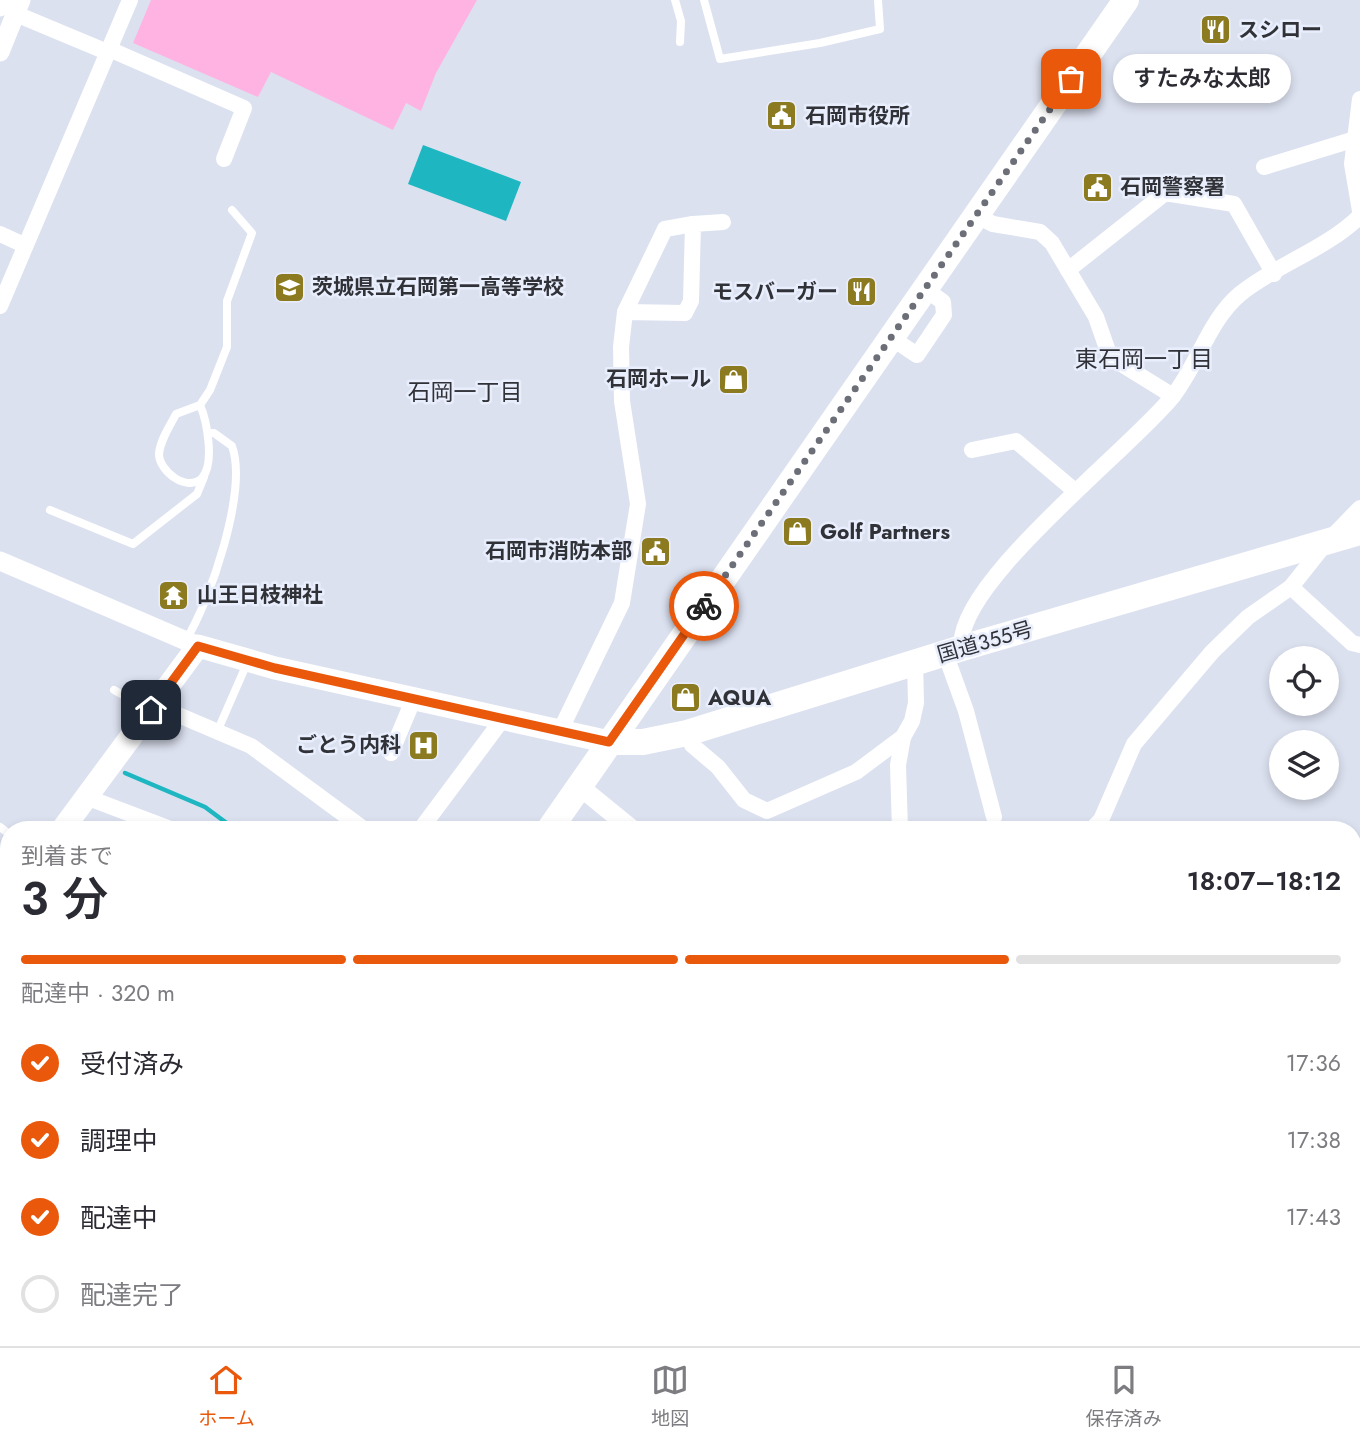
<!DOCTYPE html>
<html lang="ja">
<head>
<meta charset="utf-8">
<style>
	body { margin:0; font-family:Jost,"Noto Sans JP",sans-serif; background:#f2f2f3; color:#2b2b33; height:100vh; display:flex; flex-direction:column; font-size:26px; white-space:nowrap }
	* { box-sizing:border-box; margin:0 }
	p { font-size:23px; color:#7c7c81 }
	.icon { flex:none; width:38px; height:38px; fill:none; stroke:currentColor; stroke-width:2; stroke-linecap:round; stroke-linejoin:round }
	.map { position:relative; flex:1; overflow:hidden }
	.panel { position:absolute; left:0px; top:821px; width:1362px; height:527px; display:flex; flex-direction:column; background:#fff; border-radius:28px 28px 0 0; box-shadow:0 4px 10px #0003 }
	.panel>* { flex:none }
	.fabs { position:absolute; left:1269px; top:646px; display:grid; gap:14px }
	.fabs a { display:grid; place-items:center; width:70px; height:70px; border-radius:50%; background:#fff; box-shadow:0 4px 10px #0003; font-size:35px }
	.pin { position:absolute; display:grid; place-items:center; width:60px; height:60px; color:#fff; margin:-30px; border-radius:14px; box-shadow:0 4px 10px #0006 }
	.courier { position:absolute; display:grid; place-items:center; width:70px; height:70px; margin:-35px; border:5px solid #ea580c; border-radius:50%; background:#fff; color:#222; box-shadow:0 2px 9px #0007 }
	.bubble { position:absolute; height:49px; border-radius:24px; background:#fff; box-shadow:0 4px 10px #0003; font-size:23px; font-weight:600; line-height:49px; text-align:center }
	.head em { font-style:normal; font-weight:600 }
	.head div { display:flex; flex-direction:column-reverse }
	.head { display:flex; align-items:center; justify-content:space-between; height:119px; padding:0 21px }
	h1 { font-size:46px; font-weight:600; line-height:52px }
	.bar { display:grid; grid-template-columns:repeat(4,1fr); gap:10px 7px; align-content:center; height:84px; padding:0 21px }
	.bar i { height:9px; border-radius:5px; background:#e1e1e2 }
	.bar .current { background:#ea580c }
	.bar p { grid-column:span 4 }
	ol { padding:0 21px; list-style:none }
	li { display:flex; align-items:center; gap:21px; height:77px }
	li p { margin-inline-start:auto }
	li .icon { padding:7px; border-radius:50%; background:#ea580c; color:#fff; stroke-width:4 }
	li:last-child { color:#7c7c81 }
	li i { width:38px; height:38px; border:4px solid #e1e1e2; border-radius:50% }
	.tabs { display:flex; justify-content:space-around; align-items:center; height:98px; border-top:2px solid #e1e1e2; background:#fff; font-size:19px; color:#7c7c81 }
	.tabs a { display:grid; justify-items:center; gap:4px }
	.tabs .current { color:#ea580c }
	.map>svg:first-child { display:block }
	.green { fill:#ffb3e3 }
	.water { fill:#1eb7c1 }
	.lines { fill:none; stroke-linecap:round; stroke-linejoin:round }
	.stream { stroke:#1eb7c1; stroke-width:4.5 }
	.service { stroke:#fff; stroke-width:8 }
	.minor { stroke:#fff; stroke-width:16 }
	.tertiary { stroke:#fff; stroke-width:19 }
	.secondary { stroke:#fff; stroke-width:23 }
	.trunk { stroke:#fff; stroke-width:26 }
	.rail { stroke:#595c64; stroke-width:4.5; stroke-dasharray:14 7; stroke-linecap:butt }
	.done { stroke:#6c6f78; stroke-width:7; stroke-dasharray:0 12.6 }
	.route { stroke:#ea580c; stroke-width:9 }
	.labels { text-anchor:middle; stroke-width:5; stroke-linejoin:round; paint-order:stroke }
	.poi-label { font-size:21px; font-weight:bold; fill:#303238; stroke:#e9eefd; text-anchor:start }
	.street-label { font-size:21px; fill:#303238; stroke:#e9eefd }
	.neighbourhood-label { font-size:23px; fill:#303238; stroke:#e9eefd }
</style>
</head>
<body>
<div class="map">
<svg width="1360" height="1346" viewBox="0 0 1360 1346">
	<rect width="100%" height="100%" fill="#dce1f0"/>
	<path class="green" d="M151,0H477L436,73L421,111L406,103L393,130L271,72L258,97L133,43Z"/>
	<path class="water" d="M423,145L521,182L506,221L408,184Z"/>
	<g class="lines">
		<path class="stream" d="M125,773L205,807L236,830"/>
		<g class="service">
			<path d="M675,0L681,21L680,42"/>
			<path d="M704,0L720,59L820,43L880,29L878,0"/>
			<path d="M200,405L176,414C170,426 160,440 159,454C159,471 187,493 202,478C215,464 207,421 200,405L210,390L227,347V301L252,233L232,210"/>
			<path d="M50,510L133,544L197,494L204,477"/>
			<path d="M186,640C210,601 248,491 232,446L214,433H209"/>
			<path d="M114,690L148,709"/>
			<path d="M217,732L248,661"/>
			<path d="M0,827L9,834"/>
			<path d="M1353,1263L1360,1262"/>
		</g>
		<g class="minor">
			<path d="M16,14L107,52"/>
			<path d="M109,49L244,108L224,159"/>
			<path d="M1360,99L1352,164L1360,211"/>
			<path d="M1264,167L1352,140"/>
			<path d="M975,215L993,224L1040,232L1052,243L1096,317L1110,357L1173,396"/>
			<path d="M0,234L24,245"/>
			<path d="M1068,270L1164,194H1171L1234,204L1274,274"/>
			<path d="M0,306L130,0"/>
			<path d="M625,312L665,229L693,224"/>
			<path d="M890,337L917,355L944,315L943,302L924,288"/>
			<path d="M972,450L1016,441L1075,491"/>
			<path d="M1291,587L1352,643L1360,645"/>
			<path d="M962,648C952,586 1133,447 1173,396C1198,364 1209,320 1240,294C1277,264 1325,250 1360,216"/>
			<path d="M945,653L966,711L994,817"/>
			<path d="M155,705L251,746L365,830"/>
			<path d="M559,733L622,603L638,504L622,401L621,347L625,312L685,313L691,301L693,224L723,222"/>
			<path d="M687,733L692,745L718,767L744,800L767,811L856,772L903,737"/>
			<path d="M391,753L414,698"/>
			<path d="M86,797L173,830"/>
			<path d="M420,830L502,720"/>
			<path d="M900,830L898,765L903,737L912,721L916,703L915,662"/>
			<path d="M1091,830L1101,820L1134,744L1212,652L1248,617L1291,587L1326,543L1360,508"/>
			<path d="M1353,1081L1360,1069"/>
			<path d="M1353,1107L1360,1112"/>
			<path d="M0,1237L9,1233"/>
			<path d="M1353,1322L1360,1320"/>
			<path d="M160,1346L168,1339"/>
			<path d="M621,1346L625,1339"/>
			<path d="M1112,1346L1128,1339"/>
			<path d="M1159,1346L1162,1339"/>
			<path d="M1267,1346L1285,1339"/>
		</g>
		<g class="tertiary">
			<path d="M0,7L3,0"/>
			<path d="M0,52L21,0"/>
			<path d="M0,561L198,646"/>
			<path d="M579,786L633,830"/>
			<path d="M0,1028L9,1035"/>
			<path d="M286,1339L289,1346"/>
		</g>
		<g class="secondary">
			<path d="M62,830L198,646L275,668L609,742"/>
			<path d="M0,914L9,902"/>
		</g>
		<g class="trunk">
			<path d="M609,742H643L687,733L962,648L1360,532"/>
			<path d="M549,830L1126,0"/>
			<path d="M191,1346L196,1339"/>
		</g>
		<g class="rail">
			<path d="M0,893L9,900"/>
			<path d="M0,913L9,919"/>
			<path d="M582,1339L592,1346"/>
		</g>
	</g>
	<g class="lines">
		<path class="done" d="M704,606L1071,79"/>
		<path class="route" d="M151,710L198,646L275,668L609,742L704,606"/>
	</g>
	<defs>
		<symbol id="restaurant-square" viewBox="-11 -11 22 22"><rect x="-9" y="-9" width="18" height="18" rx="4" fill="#8b7a1f" stroke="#e9eefd"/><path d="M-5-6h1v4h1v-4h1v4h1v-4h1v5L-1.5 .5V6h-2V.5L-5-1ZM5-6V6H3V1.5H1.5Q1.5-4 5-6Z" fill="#fff"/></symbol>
		<symbol id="civic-square" viewBox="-11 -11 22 22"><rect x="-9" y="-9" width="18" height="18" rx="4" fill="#8b7a1f" stroke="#e9eefd"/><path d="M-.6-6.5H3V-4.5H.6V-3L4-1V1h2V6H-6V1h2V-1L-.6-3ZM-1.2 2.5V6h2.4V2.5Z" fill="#fff"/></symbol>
		<symbol id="school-square" viewBox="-11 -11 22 22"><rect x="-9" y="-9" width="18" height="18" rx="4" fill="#8b7a1f" stroke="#e9eefd"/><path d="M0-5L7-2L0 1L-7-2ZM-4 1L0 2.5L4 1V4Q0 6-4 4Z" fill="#fff"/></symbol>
		<symbol id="shop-square" viewBox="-11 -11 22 22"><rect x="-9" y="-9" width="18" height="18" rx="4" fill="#8b7a1f" stroke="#e9eefd"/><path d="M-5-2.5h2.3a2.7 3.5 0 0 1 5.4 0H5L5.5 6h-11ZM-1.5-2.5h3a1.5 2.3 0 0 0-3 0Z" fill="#fff"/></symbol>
		<symbol id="temple-square" viewBox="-11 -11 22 22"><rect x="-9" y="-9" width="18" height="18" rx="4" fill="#8b7a1f" stroke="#e9eefd"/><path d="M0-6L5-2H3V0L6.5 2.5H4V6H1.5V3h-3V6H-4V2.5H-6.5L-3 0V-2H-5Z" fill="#fff"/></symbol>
		<symbol id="hospital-square" viewBox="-11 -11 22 22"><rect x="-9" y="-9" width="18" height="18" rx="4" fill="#8b7a1f" stroke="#e9eefd"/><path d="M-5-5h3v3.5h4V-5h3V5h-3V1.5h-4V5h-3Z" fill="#fff"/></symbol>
	</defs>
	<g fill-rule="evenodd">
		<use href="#restaurant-square" x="1198" y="12" width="35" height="35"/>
		<use href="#civic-square" x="764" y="98" width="35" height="35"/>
		<use href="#civic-square" x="1080" y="170" width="35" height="35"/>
		<use href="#school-square" x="272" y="270" width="35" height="35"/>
		<use href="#restaurant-square" x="844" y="274" width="35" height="35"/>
		<use href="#shop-square" x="716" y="362" width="35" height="35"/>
		<use href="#shop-square" x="780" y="514" width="35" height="35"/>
		<use href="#civic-square" x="638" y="534" width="35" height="35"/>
		<use href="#temple-square" x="156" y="578" width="35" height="35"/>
		<use href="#shop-square" x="668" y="680" width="35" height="35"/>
		<use href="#hospital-square" x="406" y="728" width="35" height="35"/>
	</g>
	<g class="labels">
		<g class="poi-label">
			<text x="1238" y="37">スシロー</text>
			<text x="805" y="123">石岡市役所</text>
			<text x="1120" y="194">石岡警察署</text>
			<text x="312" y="294">茨城県立石岡第一高等学校</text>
			<text x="838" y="299" text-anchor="end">モスバーガー</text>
			<text x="711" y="386" text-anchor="end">石岡ホール</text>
			<text x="820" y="539">Golf Partners</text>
			<text x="632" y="558" text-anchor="end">石岡市消防本部</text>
			<text x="197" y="602">山王日枝神社</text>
			<text x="708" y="705">AQUA</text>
			<text x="401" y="752" text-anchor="end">ごとう内科</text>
		</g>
		<g class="street-label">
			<text transform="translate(985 642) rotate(-16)" y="7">国道355号</text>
		</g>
		<g class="neighbourhood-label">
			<text x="1144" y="367">東石岡一丁目</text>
			<text x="465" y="400">石岡一丁目</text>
		</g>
	</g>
</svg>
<div class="fabs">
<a><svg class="icon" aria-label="locate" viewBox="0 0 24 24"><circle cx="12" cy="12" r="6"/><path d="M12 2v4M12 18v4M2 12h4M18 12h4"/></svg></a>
<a><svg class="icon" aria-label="layers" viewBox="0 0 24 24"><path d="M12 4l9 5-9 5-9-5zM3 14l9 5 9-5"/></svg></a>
</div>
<div class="pin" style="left:1071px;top:79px;background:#ea580c"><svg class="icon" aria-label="bag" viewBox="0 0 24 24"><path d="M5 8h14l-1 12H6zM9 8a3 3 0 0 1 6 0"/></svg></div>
<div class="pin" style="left:151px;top:710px;background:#1f2937"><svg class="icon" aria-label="home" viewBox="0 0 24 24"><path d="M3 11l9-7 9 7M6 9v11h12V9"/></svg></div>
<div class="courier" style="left:704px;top:606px"><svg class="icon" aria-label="bike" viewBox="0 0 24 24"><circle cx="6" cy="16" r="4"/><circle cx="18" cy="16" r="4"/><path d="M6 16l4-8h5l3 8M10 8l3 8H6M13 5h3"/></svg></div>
<div class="bubble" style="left:1113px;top:54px;width:178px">すたみな太郎</div>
<section class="panel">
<div class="head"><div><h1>3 分</h1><p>到着まで</p></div><em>18:07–18:12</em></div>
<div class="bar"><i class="current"></i><i class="current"></i><i class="current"></i><i></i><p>配達中 · 320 m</p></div>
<ol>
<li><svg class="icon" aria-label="check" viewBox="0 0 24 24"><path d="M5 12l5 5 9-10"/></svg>受付済み<p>17:36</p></li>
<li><svg class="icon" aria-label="check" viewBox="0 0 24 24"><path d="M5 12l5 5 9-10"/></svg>調理中<p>17:38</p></li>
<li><svg class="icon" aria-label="check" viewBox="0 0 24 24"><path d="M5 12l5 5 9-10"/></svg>配達中<p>17:43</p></li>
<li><i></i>配達完了</li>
</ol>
</section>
</div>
<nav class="tabs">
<a class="current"><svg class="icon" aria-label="home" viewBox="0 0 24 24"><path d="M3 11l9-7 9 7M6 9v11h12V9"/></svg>ホーム</a>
<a><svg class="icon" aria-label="map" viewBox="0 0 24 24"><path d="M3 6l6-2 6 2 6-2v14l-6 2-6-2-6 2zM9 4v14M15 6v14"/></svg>地図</a>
<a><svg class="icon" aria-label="saved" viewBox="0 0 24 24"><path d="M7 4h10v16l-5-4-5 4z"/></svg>保存済み</a>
</nav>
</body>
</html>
